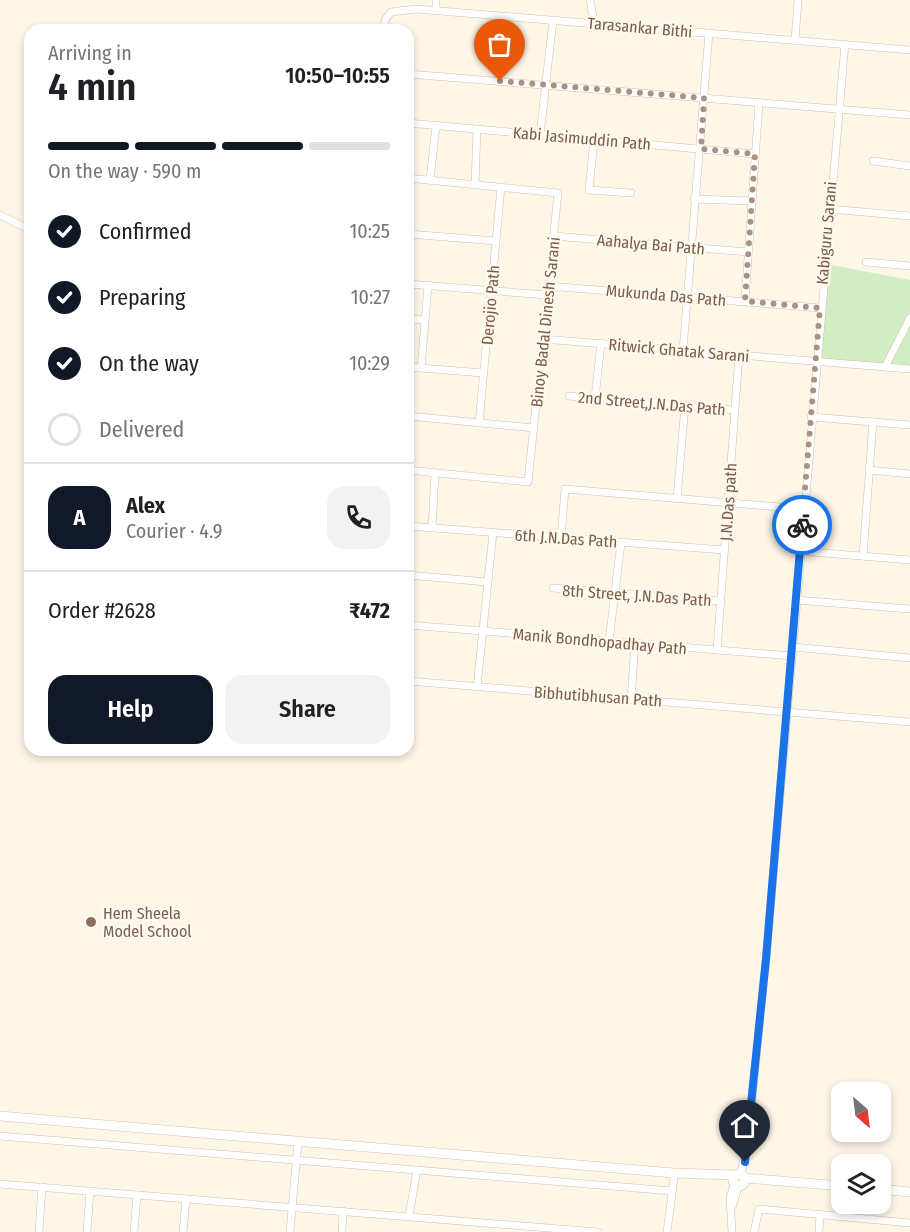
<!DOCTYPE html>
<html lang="en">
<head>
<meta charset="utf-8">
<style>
	body { margin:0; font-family:"Fira Sans Condensed",sans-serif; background:#f2f2f2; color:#202124; height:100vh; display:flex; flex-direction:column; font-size:22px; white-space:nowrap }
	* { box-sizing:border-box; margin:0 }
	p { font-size:20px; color:#757577 }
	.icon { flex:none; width:33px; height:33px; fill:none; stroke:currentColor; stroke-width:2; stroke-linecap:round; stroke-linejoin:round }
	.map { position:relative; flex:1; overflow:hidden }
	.sheet { position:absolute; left:24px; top:24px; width:390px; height:732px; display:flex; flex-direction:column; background:#fff; border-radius:18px; box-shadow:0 3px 9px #0003 }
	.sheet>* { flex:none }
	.needle { width:39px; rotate:152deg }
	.controls { position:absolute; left:831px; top:1082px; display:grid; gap:12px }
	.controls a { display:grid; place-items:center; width:60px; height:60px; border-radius:12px; background:#fff; box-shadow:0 3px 9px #0003; font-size:30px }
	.pin { position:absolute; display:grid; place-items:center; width:51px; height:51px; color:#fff; margin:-62px -26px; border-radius:50% 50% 50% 0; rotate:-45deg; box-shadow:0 0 6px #0007 }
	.pin .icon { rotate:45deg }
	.courier { position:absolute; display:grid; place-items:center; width:60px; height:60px; margin:-30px; border:4px solid #1a73e8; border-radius:50%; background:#fff; color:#222; box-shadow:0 2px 8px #0007 }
	.overview em { font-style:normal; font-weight:600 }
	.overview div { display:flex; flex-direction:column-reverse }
	.overview { display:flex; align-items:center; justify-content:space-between; height:102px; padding:0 24px }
	h1 { font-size:39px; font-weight:600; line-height:45px }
	.bar { display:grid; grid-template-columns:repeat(4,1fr); gap:9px 6px; align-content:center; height:72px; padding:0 24px }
	.bar i { height:8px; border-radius:4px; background:#e0e0e0 }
	.bar .selected { background:#111827 }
	.bar p { grid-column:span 4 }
	.line { display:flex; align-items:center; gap:15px; padding:0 24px; border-top:2px solid #e0e0e0 }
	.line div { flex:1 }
	.round { display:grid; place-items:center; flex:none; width:63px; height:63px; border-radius:18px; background:#f2f2f2 }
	ol { padding:0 24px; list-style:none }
	li { display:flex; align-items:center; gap:18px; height:66px }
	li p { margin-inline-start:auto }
	li .icon { padding:6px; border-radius:50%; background:#111827; color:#fff; stroke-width:4 }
	li:last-child { color:#757577 }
	li i { width:33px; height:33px; border:3px solid #e0e0e0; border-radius:50% }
	.button { display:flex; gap:12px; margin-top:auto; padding:12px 24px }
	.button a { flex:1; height:69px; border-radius:18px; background:#111827; color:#fff; font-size:24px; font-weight:600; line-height:69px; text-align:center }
	.button a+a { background:#f2f2f2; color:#202124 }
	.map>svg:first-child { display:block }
	.park { fill:#d2edc3 }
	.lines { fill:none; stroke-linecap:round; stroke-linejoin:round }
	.street-casing { stroke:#d0beab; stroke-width:8 }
	.secondary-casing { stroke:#d6c0ab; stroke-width:10 }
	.street { stroke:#fff; stroke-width:7 }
	.secondary { stroke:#fff; stroke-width:9 }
	.done { stroke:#a89280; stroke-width:6; stroke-dasharray:0 10.8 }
	.route { stroke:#1a73e8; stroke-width:8 }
	.education-dot { fill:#8d6e63; stroke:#fff9ee; stroke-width:2 }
	.labels { text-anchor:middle; stroke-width:5; stroke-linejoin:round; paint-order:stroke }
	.street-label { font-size:16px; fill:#795c49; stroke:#fff9ee }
	.education-label { font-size:16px; fill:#785e54; stroke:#fff9ee; text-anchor:start }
</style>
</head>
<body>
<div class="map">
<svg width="910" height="1232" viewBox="0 0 910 1232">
	<rect width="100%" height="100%" fill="#fef6e6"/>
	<path class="park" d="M826,264L910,280V368L816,361Z"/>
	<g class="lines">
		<defs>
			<g id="street">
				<path d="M436,0V10"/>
				<path d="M590,0L594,23"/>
				<path d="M384,30L385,20L391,12L416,9L910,50"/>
				<path d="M795,40L798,0"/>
				<path d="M408,74L910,115"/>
				<path d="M408,123L755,154"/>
				<path d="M540,135L553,20"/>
				<path d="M594,140L589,190L631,193"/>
				<path d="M873,161L910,166"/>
				<path d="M408,178L558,193L528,482L408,470"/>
				<path d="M430,180L436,126"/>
				<path d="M475,185L477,129"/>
				<path d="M694,199L752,201"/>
				<path d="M829,209L910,216"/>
				<path d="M0,215L30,230"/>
				<path d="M408,234L496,241"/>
				<path d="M553,236L748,252"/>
				<path d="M866,262L910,266"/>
				<path d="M408,284L547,295"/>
				<path d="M548,286L820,308"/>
				<path d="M745,301L759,103"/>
				<path d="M408,319L425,320"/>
				<path d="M543,339L910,369"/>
				<path d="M683,350L709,33"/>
				<path d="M408,367L483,373"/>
				<path d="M885,367L910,318"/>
				<path d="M421,368L428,285"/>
				<path d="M569,396L735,410"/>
				<path d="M595,398L601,343"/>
				<path d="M408,416L534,428"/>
				<path d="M811,417L910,425"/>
				<path d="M479,423L501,187"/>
				<path d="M869,470L910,474"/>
				<path d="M677,499L685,405"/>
				<path d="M408,526L724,550"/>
				<path d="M432,528L435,473"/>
				<path d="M561,538L565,489L804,509"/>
				<path d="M800,551L910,560"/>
				<path d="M863,556L873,422"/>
				<path d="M408,575L487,582"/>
				<path d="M553,588L720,601"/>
				<path d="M796,600L910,609"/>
				<path d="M408,625L792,656"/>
				<path d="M609,641L621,543"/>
				<path d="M793,647L910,658"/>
				<path d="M717,650L739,355"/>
				<path d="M408,681L910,722"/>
				<path d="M477,687L493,533"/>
				<path d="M631,699L635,643"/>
				<path d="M0,1136L672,1191"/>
				<path d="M741,1174L748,1139L766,959L845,44"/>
				<path d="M0,1184L598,1232"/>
				<path d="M732,1207L738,1187"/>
				<path d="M409,1216L417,1170"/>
				<path d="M837,1216L842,1200"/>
				<path d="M39,1232L42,1187"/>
				<path d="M87,1232L90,1191"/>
				<path d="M134,1232L137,1195"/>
				<path d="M183,1232L186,1199"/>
				<path d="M290,1232L298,1142"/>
				<path d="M342,1232L343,1211"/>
				<path d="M667,1232L674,1178"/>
				<path d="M732,1232L730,1197L734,1185"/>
				<path d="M754,1232L759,1209L910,1223"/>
				<path d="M819,1232L820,1214"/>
			</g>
			<g id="secondary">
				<path d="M0,1116L674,1173L735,1175"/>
				<circle cx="739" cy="1180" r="6"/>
				<path d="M745,1178L842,1186"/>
				<path d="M880,1189L910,1192"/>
			</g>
		</defs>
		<use href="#street" class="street-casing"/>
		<use href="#secondary" class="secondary-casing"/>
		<use href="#street" class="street"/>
		<use href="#secondary" class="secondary"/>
	</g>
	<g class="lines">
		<path class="done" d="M500,81L704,98L701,149L755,154L745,301L820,308L802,525"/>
		<path class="route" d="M745,1162L766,959L802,525"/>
	</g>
	<circle class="education-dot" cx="91" cy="922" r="6"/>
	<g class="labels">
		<g class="street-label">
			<text transform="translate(640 27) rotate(5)" y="6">Tarasankar Bithi</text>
			<text transform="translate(582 138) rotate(5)" y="6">Kabi Jasimuddin Path</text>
			<text transform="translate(826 233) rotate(-85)" y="6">Kabiguru Sarani</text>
			<text transform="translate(651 244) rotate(5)" y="6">Aahalya Bai Path</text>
			<text transform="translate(666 295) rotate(5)" y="6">Mukunda Das Path</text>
			<text transform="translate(490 305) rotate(-85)" y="6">Derojio Path</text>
			<text transform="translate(545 322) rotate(-84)" y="6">Binoy Badal Dinesh Sarani</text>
			<text transform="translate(679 350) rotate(5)" y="6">Ritwick Ghatak Sarani</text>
			<text transform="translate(652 403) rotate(5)" y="6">2nd Street,J.N.Das Path</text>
			<text transform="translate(728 502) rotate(-86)" y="6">J.N.Das path</text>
			<text transform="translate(566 538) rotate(4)" y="6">6th J.N.Das Path</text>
			<text transform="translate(637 595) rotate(4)" y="6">8th Street, J.N.Das Path</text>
			<text transform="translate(600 641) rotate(5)" y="6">Manik Bondhopadhay Path</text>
			<text transform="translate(598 696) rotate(4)" y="6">Bibhutibhusan Path</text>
		</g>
		<g class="education-label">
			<text x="103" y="919">Hem Sheela<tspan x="103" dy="18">Model School</tspan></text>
		</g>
	</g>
</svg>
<div class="controls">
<a><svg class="needle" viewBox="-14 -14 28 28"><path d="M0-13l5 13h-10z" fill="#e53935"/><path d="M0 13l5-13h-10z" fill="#757577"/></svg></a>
<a><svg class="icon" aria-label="layers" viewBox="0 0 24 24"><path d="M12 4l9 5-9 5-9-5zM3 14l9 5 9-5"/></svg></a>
</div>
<div class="pin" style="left:500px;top:81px;background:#ea580c"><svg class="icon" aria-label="bag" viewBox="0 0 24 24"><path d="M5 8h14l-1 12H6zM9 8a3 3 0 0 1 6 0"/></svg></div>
<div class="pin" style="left:745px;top:1162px;background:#1f2937"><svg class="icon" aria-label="home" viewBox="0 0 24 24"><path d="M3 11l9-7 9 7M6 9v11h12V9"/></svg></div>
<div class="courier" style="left:802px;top:525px"><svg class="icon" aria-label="bike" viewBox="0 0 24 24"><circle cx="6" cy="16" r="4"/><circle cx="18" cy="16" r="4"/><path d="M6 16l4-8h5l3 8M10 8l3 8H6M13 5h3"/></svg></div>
<section class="sheet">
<div class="overview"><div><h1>4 min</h1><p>Arriving in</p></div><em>10:50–10:55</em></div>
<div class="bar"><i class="selected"></i><i class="selected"></i><i class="selected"></i><i></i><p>On the way · 590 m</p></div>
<ol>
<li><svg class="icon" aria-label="check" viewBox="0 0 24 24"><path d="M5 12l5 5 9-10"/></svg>Confirmed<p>10:25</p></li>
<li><svg class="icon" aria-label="check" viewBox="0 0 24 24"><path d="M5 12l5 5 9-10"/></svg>Preparing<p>10:27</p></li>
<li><svg class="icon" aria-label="check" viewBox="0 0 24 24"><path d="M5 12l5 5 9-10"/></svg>On the way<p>10:29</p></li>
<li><i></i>Delivered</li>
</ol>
<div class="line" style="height:108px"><b class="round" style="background:#111827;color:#fff">A</b><div><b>Alex</b><p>Courier · 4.9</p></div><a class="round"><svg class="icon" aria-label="phone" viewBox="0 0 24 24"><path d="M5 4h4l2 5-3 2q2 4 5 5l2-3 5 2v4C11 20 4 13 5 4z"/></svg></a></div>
<div class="line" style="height:78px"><div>Order #2628</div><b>₹472</b></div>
<div class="button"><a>Help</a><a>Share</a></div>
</section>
</div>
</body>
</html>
